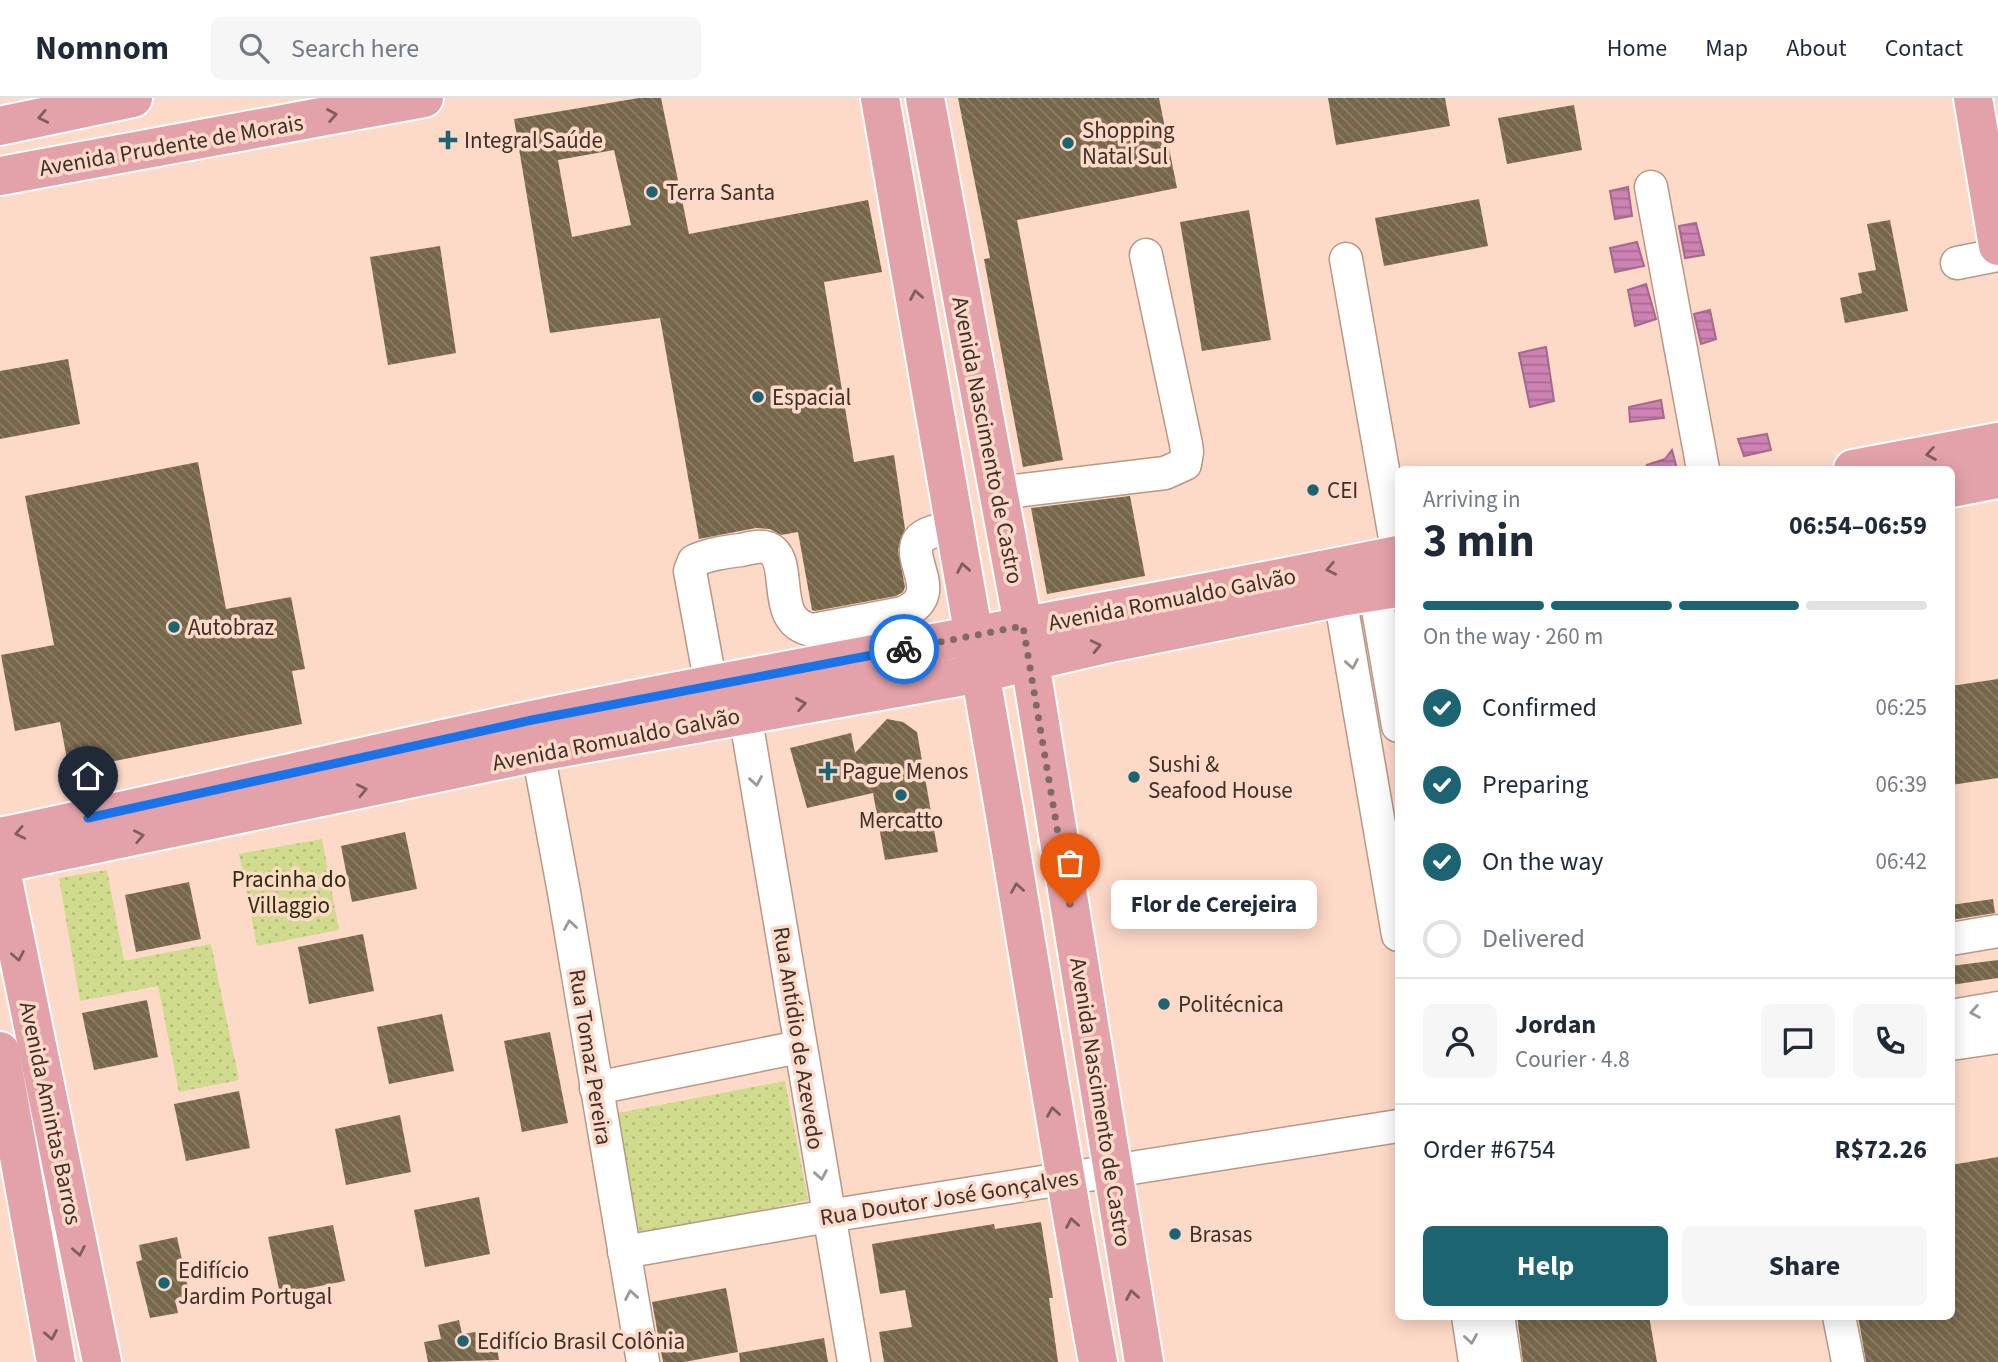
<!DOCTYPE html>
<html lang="en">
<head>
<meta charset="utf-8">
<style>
	body { margin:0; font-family:"Source Sans 3",sans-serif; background:#f6f6f7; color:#1f2937; height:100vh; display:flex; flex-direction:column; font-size:26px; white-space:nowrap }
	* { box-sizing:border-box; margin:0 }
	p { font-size:23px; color:#747a83 }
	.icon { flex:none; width:38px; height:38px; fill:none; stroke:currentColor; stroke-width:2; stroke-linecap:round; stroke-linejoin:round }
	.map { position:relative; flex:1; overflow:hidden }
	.drawer { position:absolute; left:1395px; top:368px; width:560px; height:854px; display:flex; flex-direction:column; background:#fff; border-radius:10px; box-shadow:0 4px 18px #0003 }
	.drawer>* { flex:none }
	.pin { position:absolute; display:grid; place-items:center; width:60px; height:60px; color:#fff; margin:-72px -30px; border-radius:50% 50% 50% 0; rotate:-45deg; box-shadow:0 0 7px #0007 }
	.pin .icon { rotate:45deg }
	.courier { position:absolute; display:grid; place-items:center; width:70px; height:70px; margin:-35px; border:5px solid #1a73e8; border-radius:50%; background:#fff; color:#222; box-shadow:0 2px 9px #0007 }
	.bubble { position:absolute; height:49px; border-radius:10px; background:#fff; box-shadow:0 4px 18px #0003; font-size:23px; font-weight:700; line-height:49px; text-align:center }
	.headline em { font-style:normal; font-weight:700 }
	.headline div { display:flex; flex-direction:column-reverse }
	.headline { display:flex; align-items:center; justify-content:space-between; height:119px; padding:0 28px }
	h1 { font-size:46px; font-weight:700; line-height:52px }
	.bar { display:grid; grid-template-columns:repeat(4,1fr); gap:10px 7px; align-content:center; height:84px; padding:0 28px }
	.bar i { height:9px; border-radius:5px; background:#e0e1e3 }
	.bar .active { background:#1d6473 }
	.bar p { grid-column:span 4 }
	.line { display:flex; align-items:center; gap:18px; padding:0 28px; border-top:2px solid #e0e1e3 }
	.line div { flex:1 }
	.round { display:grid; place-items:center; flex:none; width:74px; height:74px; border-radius:10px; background:#f6f6f7 }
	ol { padding:0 28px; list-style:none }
	li { display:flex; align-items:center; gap:21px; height:77px }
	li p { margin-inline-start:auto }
	li .icon { padding:7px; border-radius:50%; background:#1d6473; color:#fff; stroke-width:4 }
	li:last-child { color:#747a83 }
	li i { width:38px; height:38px; border:4px solid #e0e1e3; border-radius:50% }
	.cta { display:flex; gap:14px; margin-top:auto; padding:14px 28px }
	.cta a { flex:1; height:80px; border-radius:10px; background:#1d6473; color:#fff; font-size:28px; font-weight:700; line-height:80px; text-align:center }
	.cta a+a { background:#f6f6f7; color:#1f2937 }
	header { display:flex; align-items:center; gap:42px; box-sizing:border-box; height:98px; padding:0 35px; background:#fff; border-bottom:2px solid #e0e1e3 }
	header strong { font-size:33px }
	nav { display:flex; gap:38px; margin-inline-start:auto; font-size:24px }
	.search { width:490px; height:63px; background:#f6f6f7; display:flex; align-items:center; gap:18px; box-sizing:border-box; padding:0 24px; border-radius:10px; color:#747a83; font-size:26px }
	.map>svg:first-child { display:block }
	.park { fill:url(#park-dots) }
	.water { fill:url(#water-rules); stroke:#a2698a; stroke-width:2 }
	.building { fill:url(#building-back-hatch); fill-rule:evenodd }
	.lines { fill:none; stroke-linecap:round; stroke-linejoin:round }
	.minor-casing { stroke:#b89786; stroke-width:35 }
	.major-casing { stroke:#fff; stroke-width:42 }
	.minor { stroke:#fff; stroke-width:32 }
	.major { stroke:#e3a2aa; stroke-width:38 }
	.oneway { stroke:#805e5d }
	.oneway2 { stroke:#9e9894 }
	.done { stroke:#816b61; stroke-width:7; stroke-dasharray:0 12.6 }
	.route { stroke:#1a73e8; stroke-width:9 }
	.poi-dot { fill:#1d6473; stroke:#fdd9c8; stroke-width:2.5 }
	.labels { text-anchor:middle; stroke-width:7; stroke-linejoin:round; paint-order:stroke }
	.poi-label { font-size:23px; fill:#3e3029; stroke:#fdd9c8; text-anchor:start }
	.street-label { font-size:23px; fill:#3e3029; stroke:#fdd9c8 }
	.park-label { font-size:23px; fill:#2a2e08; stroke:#fdd9c8 }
</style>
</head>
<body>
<header>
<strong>Nomnom</strong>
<div class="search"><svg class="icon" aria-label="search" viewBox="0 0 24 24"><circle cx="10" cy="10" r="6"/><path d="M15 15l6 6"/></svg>Search here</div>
<nav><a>Home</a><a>Map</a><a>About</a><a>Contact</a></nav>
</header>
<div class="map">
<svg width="1998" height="1264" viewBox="0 0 1998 1264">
	<defs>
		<pattern id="park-dots" width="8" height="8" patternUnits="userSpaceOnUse" patternTransform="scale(1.75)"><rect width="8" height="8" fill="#d0db8d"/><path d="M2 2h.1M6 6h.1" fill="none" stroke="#b4bc7a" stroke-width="1.8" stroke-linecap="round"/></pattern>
		<pattern id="water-rules" width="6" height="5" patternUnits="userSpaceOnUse" patternTransform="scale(1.75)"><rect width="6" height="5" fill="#cd82b3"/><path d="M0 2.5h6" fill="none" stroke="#a86b92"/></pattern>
		<pattern id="building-back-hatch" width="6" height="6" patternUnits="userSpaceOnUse" patternTransform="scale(1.75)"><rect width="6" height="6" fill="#77674a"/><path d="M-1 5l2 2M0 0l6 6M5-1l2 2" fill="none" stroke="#8a7e67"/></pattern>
	</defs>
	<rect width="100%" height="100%" fill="#fdd9c8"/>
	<g class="park">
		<path d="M322,741L339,832L257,848L239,756Z"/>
		<path d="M107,772L124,863L211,846L239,982L179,994L158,888L80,903L59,780Z"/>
		<path d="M785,983L808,1102L640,1139L613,1016Z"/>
	</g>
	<g class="water">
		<path d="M1628,89L1632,118L1615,121L1610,93Z"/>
		<path d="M1696,125L1704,157L1685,160L1679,128Z"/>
		<path d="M1637,144L1644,168L1615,174L1610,150Z"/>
		<path d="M1646,186L1656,221L1635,228L1628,192Z"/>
		<path d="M1710,212L1716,241L1701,246L1694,216Z"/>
		<path d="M1546,249L1554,303L1530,309L1519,255Z"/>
		<path d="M1661,302L1664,320L1630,324L1629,309Z"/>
		<path d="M1767,336L1771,352L1744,358L1738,341Z"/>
		<path d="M1672,352L1677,371H1648L1647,367L1665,361Z"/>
	</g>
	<g class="building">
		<path d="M639,0H661L689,136L868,102L882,174L824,184L854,364L894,357L905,431L898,452L905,489L903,494L896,498L815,513L812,512L798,434L781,437L770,431L756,430L699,441L660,220L550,235L514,21ZM614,52L631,127L572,139L558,62Z"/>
		<path d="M958,0H1159L1177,90L1017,122L1063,362L1023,369L984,161L990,160Z"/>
		<path d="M1328,0H1445L1450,28L1336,47Z"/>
		<path d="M1574,7L1582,52L1507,66L1498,20Z"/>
		<path d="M1479,101L1488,148L1384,168L1375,120Z"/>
		<path d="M1249,112L1271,242L1202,253L1180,124Z"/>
		<path d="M1890,122L1908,213L1845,225L1840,200L1862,195L1858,175L1876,172L1867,126Z"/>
		<path d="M440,148L456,255L388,267L370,159Z"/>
		<path d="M68,261L80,326L0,341V273Z"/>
		<path d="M198,364L226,511L291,499L305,571L292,573L302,626L69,672L60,624L15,633L1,557L54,547L25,398Z"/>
		<path d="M1130,398L1145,478L1047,496L1031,410Z"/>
		<path d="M1998,581V680L1951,687V588Z"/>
		<path d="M887,621L903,624L917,634L938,754L885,762L873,695L807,710L790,650L851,635L855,655Z"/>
		<path d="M405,734L417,791L352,804L341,748Z"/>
		<path d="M189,784L201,841L136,854L125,797Z"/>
		<path d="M1993,801L1995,815L1951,822V807Z"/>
		<path d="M363,836L374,893L309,906L298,849Z"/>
		<path d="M1998,862V880L1951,887V868Z"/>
		<path d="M147,902L158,959L94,972L82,915Z"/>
		<path d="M442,916L454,973L389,986L377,929Z"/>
		<path d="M550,934L568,1025L522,1034L504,943Z"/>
		<path d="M239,993L250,1050L186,1063L174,1006Z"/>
		<path d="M400,1017L411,1074L346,1087L335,1031Z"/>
		<path d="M1998,1059V1264H1866L1858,1218H1951V1067Z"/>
		<path d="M479,1099L490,1156L425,1169L414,1112Z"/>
		<path d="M1041,1124L1053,1200H1049L1058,1264H884L879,1234L912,1229L905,1192L880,1196L872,1146L994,1126L995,1131Z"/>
		<path d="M333,1127L345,1183L280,1196L268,1139Z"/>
		<path d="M177,1139L191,1203L176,1206L178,1215L150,1220L136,1164L142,1162L139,1147Z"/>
		<path d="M726,1190L738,1254L684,1264H663L652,1204Z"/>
		<path d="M1517,1218H1649L1657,1264H1523Z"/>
		<path d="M459,1222L462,1236L476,1234L477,1241L495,1238L499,1262L428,1264L424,1244L441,1241L438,1227Z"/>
		<path d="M824,1240L828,1264H740L739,1255Z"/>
	</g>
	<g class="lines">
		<defs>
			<g id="minor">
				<path d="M1651,89L1703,371"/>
				<path d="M1346,161L1398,457"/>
				<path d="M1957,165L1998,157"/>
				<path d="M998,395L1165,375L1185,366L1187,354L1186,346L1146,157"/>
				<path d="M1375,494L1398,628"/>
				<path d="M1340,499L1398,837"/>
				<path d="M711,588L690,473L694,463C709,456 725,454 741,452C749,450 760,447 768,450C796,462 767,525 813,532L903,515C946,496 905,463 919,442C926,433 946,431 956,429"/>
				<path d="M745,616L854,1264"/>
				<path d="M538,654L564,794L643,1264"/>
				<path d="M1951,841L1998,833"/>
				<path d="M1951,918L1998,910"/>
				<path d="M1951,946L1998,939"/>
				<path d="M596,990L799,949"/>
				<path d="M624,1154L828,1118L1398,1028"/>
				<path d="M1468,1218L1475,1264"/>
				<path d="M1498,1218L1505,1264"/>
				<path d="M1839,1218L1848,1264"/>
			</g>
			<g id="major">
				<path d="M880,0C922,237 964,474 1004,711C1035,895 1064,1080 1098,1264"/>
				<path d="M925,0L1030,564L1144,1264"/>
				<path d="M1973,0L1998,148"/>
				<path d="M0,28L133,0"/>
				<path d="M0,78L424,0"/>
				<path d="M1853,371L1998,344"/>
				<path d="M1951,390L1998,381"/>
				<path d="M0,739C178,702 354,659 532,622C820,563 1110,515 1398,457"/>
				<path d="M0,766L538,654L981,575L1105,546L1340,499L1398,490"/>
				<path d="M0,767L102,1264"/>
				<path d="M0,953L56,1264"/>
			</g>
		</defs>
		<use href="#minor" class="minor-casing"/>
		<use href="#major" class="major-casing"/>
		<use href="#minor" class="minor"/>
		<use href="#major" class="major"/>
	</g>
	<defs><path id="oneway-chevron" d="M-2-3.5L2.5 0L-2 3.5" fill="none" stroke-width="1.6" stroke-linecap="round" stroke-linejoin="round" transform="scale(1.75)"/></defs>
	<g class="oneway">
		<use href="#oneway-chevron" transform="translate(332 17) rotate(-10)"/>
		<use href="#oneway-chevron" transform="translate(43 19) rotate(168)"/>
		<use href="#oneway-chevron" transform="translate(916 197) rotate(-100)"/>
		<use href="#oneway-chevron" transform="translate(1931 356) rotate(170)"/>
		<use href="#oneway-chevron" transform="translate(963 470) rotate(-100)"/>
		<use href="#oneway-chevron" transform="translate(1331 471) rotate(169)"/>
		<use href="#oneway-chevron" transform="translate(1096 548) rotate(-13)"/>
		<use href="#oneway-chevron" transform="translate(801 606) rotate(-10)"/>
		<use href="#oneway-chevron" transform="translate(362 692) rotate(-12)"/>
		<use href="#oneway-chevron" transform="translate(20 735) rotate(168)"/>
		<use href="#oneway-chevron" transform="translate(139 738) rotate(-11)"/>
		<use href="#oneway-chevron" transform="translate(1017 790) rotate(-99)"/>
		<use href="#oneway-chevron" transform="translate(18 858) rotate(79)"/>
		<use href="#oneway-chevron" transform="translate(1053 1014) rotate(-99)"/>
		<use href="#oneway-chevron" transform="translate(1072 1125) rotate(-100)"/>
		<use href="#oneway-chevron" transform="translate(79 1153) rotate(79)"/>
		<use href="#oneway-chevron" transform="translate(1132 1197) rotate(-100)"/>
		<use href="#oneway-chevron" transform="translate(51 1237) rotate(80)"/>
	</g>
	<g class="oneway2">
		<use href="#oneway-chevron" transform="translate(1352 566) rotate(80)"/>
		<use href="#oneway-chevron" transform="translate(756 683) rotate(80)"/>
		<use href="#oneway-chevron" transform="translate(570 827) rotate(-99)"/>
		<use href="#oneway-chevron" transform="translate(1975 914) rotate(170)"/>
		<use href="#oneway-chevron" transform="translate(821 1077) rotate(80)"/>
		<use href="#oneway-chevron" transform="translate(631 1197) rotate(-100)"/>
		<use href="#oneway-chevron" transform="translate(1471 1241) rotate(81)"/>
	</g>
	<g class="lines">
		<path class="done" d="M904,551L1023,528L1070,807"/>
		<path class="route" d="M88,720L532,622L904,551"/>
	</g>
	<g class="poi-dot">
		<path d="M444.5 31.5h7v7h7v7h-7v7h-7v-7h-7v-7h7z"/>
		<circle cx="1068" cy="45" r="7"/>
		<circle cx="652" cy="94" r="7"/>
		<circle cx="758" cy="299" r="7"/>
		<circle cx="1313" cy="392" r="7"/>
		<circle cx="174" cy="529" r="7"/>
		<path d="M824.5 662.5h7v7h7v7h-7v7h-7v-7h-7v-7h7z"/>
		<circle cx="1134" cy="679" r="7"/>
		<circle cx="901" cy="697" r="7"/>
		<circle cx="1164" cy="906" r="7"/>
		<circle cx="1175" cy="1136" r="7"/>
		<circle cx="164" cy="1185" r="7"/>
		<circle cx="463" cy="1243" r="7"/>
	</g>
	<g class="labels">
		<g class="poi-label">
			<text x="1082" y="40">Shopping<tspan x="1082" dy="26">Natal Sul</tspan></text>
			<text x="464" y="50">Integral Saúde</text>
			<text x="666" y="102">Terra Santa</text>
			<text x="772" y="307">Espacial</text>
			<text x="1327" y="400">CEI</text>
			<text x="188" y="537">Autobraz</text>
			<text x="1148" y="674">Sushi &amp;<tspan x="1148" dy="26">Seafood House</tspan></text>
			<text x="842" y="681">Pague Menos</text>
			<text x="901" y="730" text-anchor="middle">Mercatto</text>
			<text x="1178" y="914">Politécnica</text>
			<text x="1189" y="1144">Brasas</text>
			<text x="178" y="1180">Edifício<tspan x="178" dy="26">Jardim Portugal</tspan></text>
			<text x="477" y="1251">Edifício Brasil Colônia</text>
		</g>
		<g class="street-label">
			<text transform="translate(171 47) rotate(-10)" y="8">Avenida Prudente de Morais</text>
			<text transform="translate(988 342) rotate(79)" y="8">Avenida Nascimento de Castro</text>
			<text transform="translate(1172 501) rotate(-11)" y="8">Avenida Romualdo Galvão</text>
			<text transform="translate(616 641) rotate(-11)" y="8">Avenida Romualdo Galvão</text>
			<text transform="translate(799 940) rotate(81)" y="8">Rua Antídio de Azevedo</text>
			<text transform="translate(591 959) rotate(81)" y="8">Rua Tomaz Pereira</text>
			<text transform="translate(1101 1004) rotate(81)" y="8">Avenida Nascimento de Castro</text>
			<text transform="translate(51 1015) rotate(78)" y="8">Avenida Amintas Barros</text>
			<text transform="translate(949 1099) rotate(-9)" y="8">Rua Doutor José Gonçalves</text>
		</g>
		<g class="park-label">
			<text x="289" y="789">Pracinha do<tspan x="289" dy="26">Villaggio</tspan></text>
		</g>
	</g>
</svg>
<div class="pin" style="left:1070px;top:807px;background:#ea580c"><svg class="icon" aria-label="bag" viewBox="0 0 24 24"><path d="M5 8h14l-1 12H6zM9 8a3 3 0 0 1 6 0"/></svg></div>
<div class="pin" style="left:88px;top:720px;background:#1f2937"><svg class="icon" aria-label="home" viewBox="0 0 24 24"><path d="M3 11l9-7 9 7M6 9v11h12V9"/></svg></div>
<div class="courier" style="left:904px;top:551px"><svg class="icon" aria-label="bike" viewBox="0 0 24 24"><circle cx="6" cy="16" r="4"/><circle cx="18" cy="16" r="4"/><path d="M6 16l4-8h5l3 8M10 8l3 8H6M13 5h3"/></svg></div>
<div class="bubble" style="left:1111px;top:782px;width:206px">Flor de Cerejeira</div>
<section class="drawer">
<div class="headline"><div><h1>3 min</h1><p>Arriving in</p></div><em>06:54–06:59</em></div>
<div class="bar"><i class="active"></i><i class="active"></i><i class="active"></i><i></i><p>On the way · 260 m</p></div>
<ol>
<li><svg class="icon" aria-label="check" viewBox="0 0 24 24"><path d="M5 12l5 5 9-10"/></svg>Confirmed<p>06:25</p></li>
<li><svg class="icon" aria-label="check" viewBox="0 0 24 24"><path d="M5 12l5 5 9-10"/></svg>Preparing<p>06:39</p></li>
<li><svg class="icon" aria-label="check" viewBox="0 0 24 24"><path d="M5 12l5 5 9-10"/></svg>On the way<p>06:42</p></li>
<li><i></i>Delivered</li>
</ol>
<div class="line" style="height:126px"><a class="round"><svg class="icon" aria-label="person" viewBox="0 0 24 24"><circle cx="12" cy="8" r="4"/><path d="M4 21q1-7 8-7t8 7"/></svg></a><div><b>Jordan</b><p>Courier · 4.8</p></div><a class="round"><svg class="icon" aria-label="chat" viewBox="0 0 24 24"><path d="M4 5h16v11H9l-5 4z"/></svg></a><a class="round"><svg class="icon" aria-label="phone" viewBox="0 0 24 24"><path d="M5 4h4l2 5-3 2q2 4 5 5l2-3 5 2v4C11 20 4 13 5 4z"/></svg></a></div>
<div class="line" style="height:91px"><div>Order #6754</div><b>R$72.26</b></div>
<div class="cta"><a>Help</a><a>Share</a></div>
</section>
</div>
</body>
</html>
